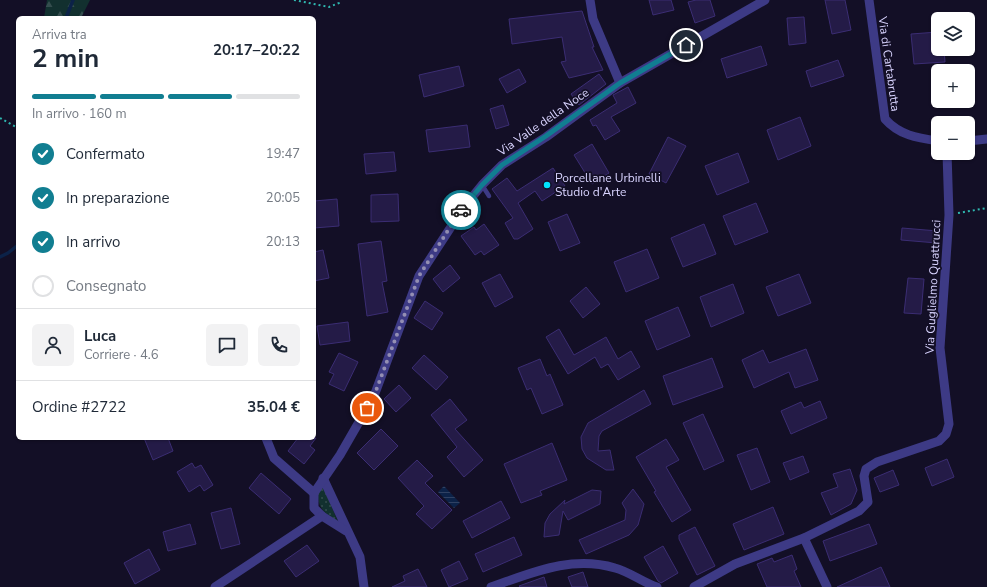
<!DOCTYPE html>
<html lang="it">
<head>
<meta charset="utf-8">
<style>
	body { margin:0; font-family:"Nunito Sans",sans-serif; background:#f2f2f3; color:#1f2937; height:100vh; display:flex; flex-direction:column; font-size:15px; white-space:nowrap }
	* { box-sizing:border-box; margin:0 }
	p { font-size:13px; color:#747a83 }
	.icon { flex:none; width:22px; height:22px; fill:none; stroke:currentColor; stroke-width:2; stroke-linecap:round; stroke-linejoin:round }
	.map { position:relative; flex:1; overflow:hidden }
	.drawer { position:absolute; left:16px; top:16px; width:300px; height:424px; display:flex; flex-direction:column; background:#fff; border-radius:6px; box-shadow:0 1px 3px #0004 }
	.drawer>* { flex:none }
	.tools { position:absolute; left:931px; top:12px; display:grid; gap:8px }
	.tools a { display:grid; place-items:center; width:44px; height:44px; border-radius:6px; background:#fff; box-shadow:0 1px 3px #0004; font-size:20px }
	.pin { position:absolute; display:grid; place-items:center; width:34px; height:34px; color:#fff; margin:-17px; border:2px solid #fff; border-radius:50%; box-shadow:0 1px 4px #0007 }
	.courier { position:absolute; display:grid; place-items:center; width:40px; height:40px; margin:-20px; border:3px solid #117e91; border-radius:50%; background:#fff; color:#222; box-shadow:0 1px 5px #0007 }
	.head em { font-style:normal; font-weight:700 }
	.head div { display:flex; flex-direction:column-reverse }
	.head { display:flex; align-items:center; justify-content:space-between; height:68px; padding:0 16px }
	h1 { font-size:26px; font-weight:700; line-height:30px }
	.bar { display:grid; grid-template-columns:repeat(4,1fr); gap:6px 4px; align-content:center; height:48px; padding:0 16px }
	.bar i { height:5px; border-radius:3px; background:#e0e1e3 }
	.bar .selected { background:#117e91 }
	.bar p { grid-column:span 4 }
	.line { display:flex; align-items:center; gap:10px; padding:0 16px; border-top:1px solid #e0e1e3 }
	.line div { flex:1 }
	.round { display:grid; place-items:center; flex:none; width:42px; height:42px; border-radius:6px; background:#f2f2f3 }
	ol { padding:0 16px; list-style:none }
	li { display:flex; align-items:center; gap:12px; height:44px }
	li p { margin-inline-start:auto }
	li .icon { padding:4px; border-radius:50%; background:#117e91; color:#fff; stroke-width:4 }
	li:last-child { color:#747a83 }
	li i { width:22px; height:22px; border:2px solid #e0e1e3; border-radius:50% }
	.map>svg:first-child { display:block }
	.forest { fill:url(#forest-firs) }
	.garden { fill:url(#garden-dots) }
	.water { fill:url(#water-rules) }
	.lines { fill:none; stroke-linecap:round; stroke-linejoin:round }
	.stream { stroke:#0c2248; stroke-width:3.5 }
	.building { fill:#241b47; stroke:#3b2d73 }
	.path { stroke:#2fb8b0; stroke-width:2; stroke-dasharray:2 3; stroke-linecap:butt }
	.service { stroke:#3d3a85; stroke-width:4.5 }
	.minor { stroke:#3d3a85; stroke-width:9 }
	.done { stroke:#948fb3; stroke-width:4; stroke-dasharray:0 7.2 }
	.route { stroke:#117e91; stroke-width:5 }
	.poi-dot { fill:#00e5ff; stroke:#130f26; stroke-width:1.5 }
	.labels { text-anchor:middle; stroke-width:3.5; stroke-linejoin:round; paint-order:stroke }
	.street-label { font-size:12px; fill:#d9d4ff; stroke:#130f26 }
	.poi-label { font-size:12px; fill:#d9d4ff; stroke:#130f26; text-anchor:start }
</style>
</head>
<body>
<div class="map">
<svg width="987" height="587" viewBox="0 0 987 587">
	<defs>
		<pattern id="forest-firs" width="22" height="20" patternUnits="userSpaceOnUse"><rect width="22" height="20" fill="#12302f"/><path d="M5 1l3.5 6h-7zM16 11l3.5 6h-7z" fill="#344d4e"/></pattern>
		<pattern id="garden-dots" width="8" height="8" patternUnits="userSpaceOnUse"><rect width="8" height="8" fill="#12302f"/><path d="M2 2h.1M6 6h.1" fill="none" stroke="#344d4e" stroke-width="1.8" stroke-linecap="round"/></pattern>
		<pattern id="water-rules" width="6" height="5" patternUnits="userSpaceOnUse"><rect width="6" height="5" fill="#0c2248"/><path d="M0 2.5h6" fill="none" stroke="#2f4163"/></pattern>
	</defs>
	<rect width="100%" height="100%" fill="#130f26"/>
	<path class="forest" d="M47,0H90L81,18H44Z"/>
	<path class="garden" d="M323,486L338,522C324,512 318,510 318,492Z"/>
	<path class="water" d="M444,486L460,503L454,508L438,492Z"/>
	<g class="lines">
		<g class="stream">
			<path d="M66,18L73,0"/>
			<path d="M0,257L8,253L18,245"/>
		</g>
	</g>
	<g class="building">
		<path d="M649,0H671L674,10L653,15Z"/>
		<path d="M696,0H710L715,16L695,23L688,2Z"/>
		<path d="M825,0H845L851,30L832,34Z"/>
		<path d="M582,11L594,47H592L603,70L569,78L561,62L566,61L562,37L512,44L509,19Z"/>
		<path d="M804,17L806,43L789,45L787,18Z"/>
		<path d="M938,32V49H944L945,62L914,64L911,34Z"/>
		<path d="M761,46L767,65L727,78L721,59Z"/>
		<path d="M838,60L844,76L811,87L806,71Z"/>
		<path d="M459,66L464,86L424,97L419,75Z"/>
		<path d="M519,69L526,82L507,93L499,79Z"/>
		<path d="M599,74L606,84L579,105L571,94Z"/>
		<path d="M628,87L636,103L611,117L620,131L605,140L596,125L593,126L590,120L617,103L613,95Z"/>
		<path d="M503,105L509,125L496,129L490,109Z"/>
		<path d="M800,117L811,146L778,160L767,130Z"/>
		<path d="M467,125L470,147L429,152L426,130Z"/>
		<path d="M668,137L686,146L666,183L649,174Z"/>
		<path d="M592,144L609,173L592,184L574,155Z"/>
		<path d="M394,152L396,171L366,174L364,154Z"/>
		<path d="M738,153L749,182L717,195L705,166Z"/>
		<path d="M553,168L565,186L542,201L535,191L518,203L533,229L518,239H514L505,223L513,218L492,189L507,178L517,191Z"/>
		<path d="M398,194L399,221L371,222V195Z"/>
		<path d="M337,199L339,226L314,228V201Z"/>
		<path d="M756,203L768,232L735,245L723,216Z"/>
		<path d="M567,214L580,243L560,251L548,222Z"/>
		<path d="M484,224L499,245L484,255L481,251L475,255L461,236L474,227L476,230Z"/>
		<path d="M704,224L716,254L683,267L671,238Z"/>
		<path d="M902,228L938,231L937,243L901,240Z"/>
		<path d="M381,241L387,281L382,282L388,312L367,316L358,244Z"/>
		<path d="M647,249L659,278L626,292L614,262Z"/>
		<path d="M323,250L329,278L314,281V252Z"/>
		<path d="M450,265L460,278L443,292L433,279Z"/>
		<path d="M500,274L513,297L495,307L482,283Z"/>
		<path d="M799,274L811,303L778,316L766,287Z"/>
		<path d="M908,278L924,279L921,314L904,313Z"/>
		<path d="M733,284L744,313L711,327L700,297Z"/>
		<path d="M586,287L600,304L583,318L570,301Z"/>
		<path d="M425,301L443,313L432,330L414,318Z"/>
		<path d="M678,307L690,336L657,350L645,321Z"/>
		<path d="M348,322L350,341L320,345L317,326Z"/>
		<path d="M559,329L574,355L606,337L618,359L631,351L640,367L618,380L608,364L601,368L595,357L568,374L546,337Z"/>
		<path d="M806,349L818,380L795,388L789,372L754,388L742,360L763,350L769,363Z"/>
		<path d="M339,353L358,362L344,391L329,384L334,374L329,372Z"/>
		<path d="M424,355L448,377L436,390L412,368Z"/>
		<path d="M712,358L723,387L673,405L663,376Z"/>
		<path d="M540,359L547,376L550,374L563,405L542,414L531,388L527,390L518,368Z"/>
		<path d="M399,385L411,398L396,412L384,399Z"/>
		<path d="M644,390L651,404L602,431L599,436L598,451L610,450L614,470H606L587,458L582,449L581,437L588,423Z"/>
		<path d="M450,399L467,420L455,429L483,460L464,477L447,457L457,447L431,415Z"/>
		<path d="M820,401L827,418L791,434L781,411L801,402L804,408Z"/>
		<path d="M703,414L724,461L704,470L683,423Z"/>
		<path d="M381,429L398,446L374,470L357,453Z"/>
		<path d="M144,438H168L173,451L153,460Z"/>
		<path d="M298,438H316L310,446L315,450L304,464L288,451Z"/>
		<path d="M666,439L679,460L666,467L691,510L672,522L654,492L656,491L636,457Z"/>
		<path d="M552,443L567,480L540,491L542,495L521,503L504,464Z"/>
		<path d="M757,448L770,482L751,490L737,455Z"/>
		<path d="M803,456L809,472L790,480L783,463Z"/>
		<path d="M947,459L954,477L932,486L925,468Z"/>
		<path d="M417,460L433,476L425,483L452,510L432,529L416,514L424,506L398,478Z"/>
		<path d="M192,463L195,468L201,465L213,485L204,491L200,485L189,492L177,472Z"/>
		<path d="M850,469L857,490L851,504L831,515L821,493L838,487L833,474Z"/>
		<path d="M893,470L899,485L880,492L874,478Z"/>
		<path d="M261,473L291,499L279,514L249,488Z"/>
		<path d="M633,489L644,504L638,525L629,535L586,554L579,540L625,520L626,510L622,503Z"/>
		<path d="M592,490L601,491L600,504L568,520L563,511L559,535L544,537L545,523L550,514L565,500L564,504Z"/>
		<path d="M501,501L510,518L472,538L463,521Z"/>
		<path d="M773,507L784,534L744,550L733,524Z"/>
		<path d="M231,508L240,544L221,549L211,513Z"/>
		<path d="M190,524L196,544L168,551L163,532Z"/>
		<path d="M869,524L877,544L830,561L823,541Z"/>
		<path d="M695,527L715,566L697,575L679,539V535Z"/>
		<path d="M514,537L522,555L483,572L475,554Z"/>
		<path d="M307,545L319,561L296,577L284,561Z"/>
		<path d="M663,546L678,573L661,583L658,581L644,557Z"/>
		<path d="M149,549L160,570L135,584L124,563Z"/>
		<path d="M792,555L797,569L794,571L801,587H767L757,564L772,558L774,562Z"/>
		<path d="M459,561L468,579L449,587L441,570Z"/>
		<path d="M881,567L890,587H837Z"/>
		<path d="M418,569L427,587H392L405,581L403,576Z"/>
		<path d="M583,572L588,587H572L568,577Z"/>
		<path d="M544,577L547,587H520L519,586Z"/>
	</g>
	<g class="lines">
		<g class="path">
			<path d="M294,0L329,7L339,3V0"/>
			<path d="M0,118L18,128"/>
			<path d="M958,213L987,208"/>
		</g>
		<path class="service" d="M482,185L489,196"/>
		<g class="minor">
			<path d="M590,0L593,19L620,83"/>
			<path d="M869,0L885,119C899,135 917,138 938,141"/>
			<path d="M968,141L987,139"/>
			<path d="M266,438L274,458L314,493"/>
			<path d="M323,478L360,557L364,587"/>
			<path d="M346,531L322,516L314,508V493L340,455L374,396L419,276L464,207L482,185L502,165L546,137L620,83L765,0"/>
			<path d="M804,538L827,587"/>
			<path d="M215,587L322,516"/>
			<path d="M491,587C532,573 571,555 615,568C630,572 642,582 657,587"/>
			<path d="M694,587L735,564L804,538L859,511L868,502L864,476L866,469L877,462L939,441L946,434L949,424L940,348L949,215L947,153"/>
		</g>
	</g>
	<g class="lines">
		<path class="done" d="M367,408L374,396L419,276L461,210"/>
		<path class="route" d="M461,210L482,185L502,165L546,136L620,83L686,45"/>
	</g>
	<circle class="poi-dot" cx="547" cy="185" r="4"/>
	<g class="labels">
		<g class="street-label">
			<text transform="translate(889 64) rotate(82)" y="4">Via di Cartabrutta</text>
			<text transform="translate(543 122) rotate(-35)" y="4">Via Valle della Noce</text>
			<text transform="translate(933 287) rotate(-87)" y="4">Via Guglielmo Quattrucci</text>
		</g>
		<g class="poi-label">
			<text x="555" y="182">Porcellane Urbinelli<tspan x="555" dy="14">Studio d'Arte</tspan></text>
		</g>
	</g>
</svg>
<div class="tools">
<a><svg class="icon" aria-label="layers" viewBox="0 0 24 24"><path d="M12 4l9 5-9 5-9-5zM3 14l9 5 9-5"/></svg></a>
<a>+</a>
<a>−</a>
</div>
<div class="pin" style="left:367px;top:408px;background:#ea580c"><svg class="icon" aria-label="bag" viewBox="0 0 24 24"><path d="M5 8h14l-1 12H6zM9 8a3 3 0 0 1 6 0"/></svg></div>
<div class="pin" style="left:686px;top:45px;background:#1f2937"><svg class="icon" aria-label="home" viewBox="0 0 24 24"><path d="M3 11l9-7 9 7M6 9v11h12V9"/></svg></div>
<div class="courier" style="left:461px;top:210px"><svg class="icon" aria-label="car" viewBox="0 0 24 24"><path d="M5 17H2v-5l4-1 3-4h7l3 4 3 1v5h-3M9 17h6M6 11h13"/><circle cx="7" cy="17" r="2"/><circle cx="17" cy="17" r="2"/></svg></div>
<section class="drawer">
<div class="head"><div><h1>2 min</h1><p>Arriva tra</p></div><em>20:17–20:22</em></div>
<div class="bar"><i class="selected"></i><i class="selected"></i><i class="selected"></i><i></i><p>In arrivo · 160 m</p></div>
<ol>
<li><svg class="icon" aria-label="check" viewBox="0 0 24 24"><path d="M5 12l5 5 9-10"/></svg>Confermato<p>19:47</p></li>
<li><svg class="icon" aria-label="check" viewBox="0 0 24 24"><path d="M5 12l5 5 9-10"/></svg>In preparazione<p>20:05</p></li>
<li><svg class="icon" aria-label="check" viewBox="0 0 24 24"><path d="M5 12l5 5 9-10"/></svg>In arrivo<p>20:13</p></li>
<li><i></i>Consegnato</li>
</ol>
<div class="line" style="height:72px"><a class="round"><svg class="icon" aria-label="person" viewBox="0 0 24 24"><circle cx="12" cy="8" r="4"/><path d="M4 21q1-7 8-7t8 7"/></svg></a><div><b>Luca</b><p>Corriere · 4.6</p></div><a class="round"><svg class="icon" aria-label="chat" viewBox="0 0 24 24"><path d="M4 5h16v11H9l-5 4z"/></svg></a><a class="round"><svg class="icon" aria-label="phone" viewBox="0 0 24 24"><path d="M5 4h4l2 5-3 2q2 4 5 5l2-3 5 2v4C11 20 4 13 5 4z"/></svg></a></div>
<div class="line" style="height:52px"><div>Ordine #2722</div><b>35.04 €</b></div>
</section>
</div>
</body>
</html>
